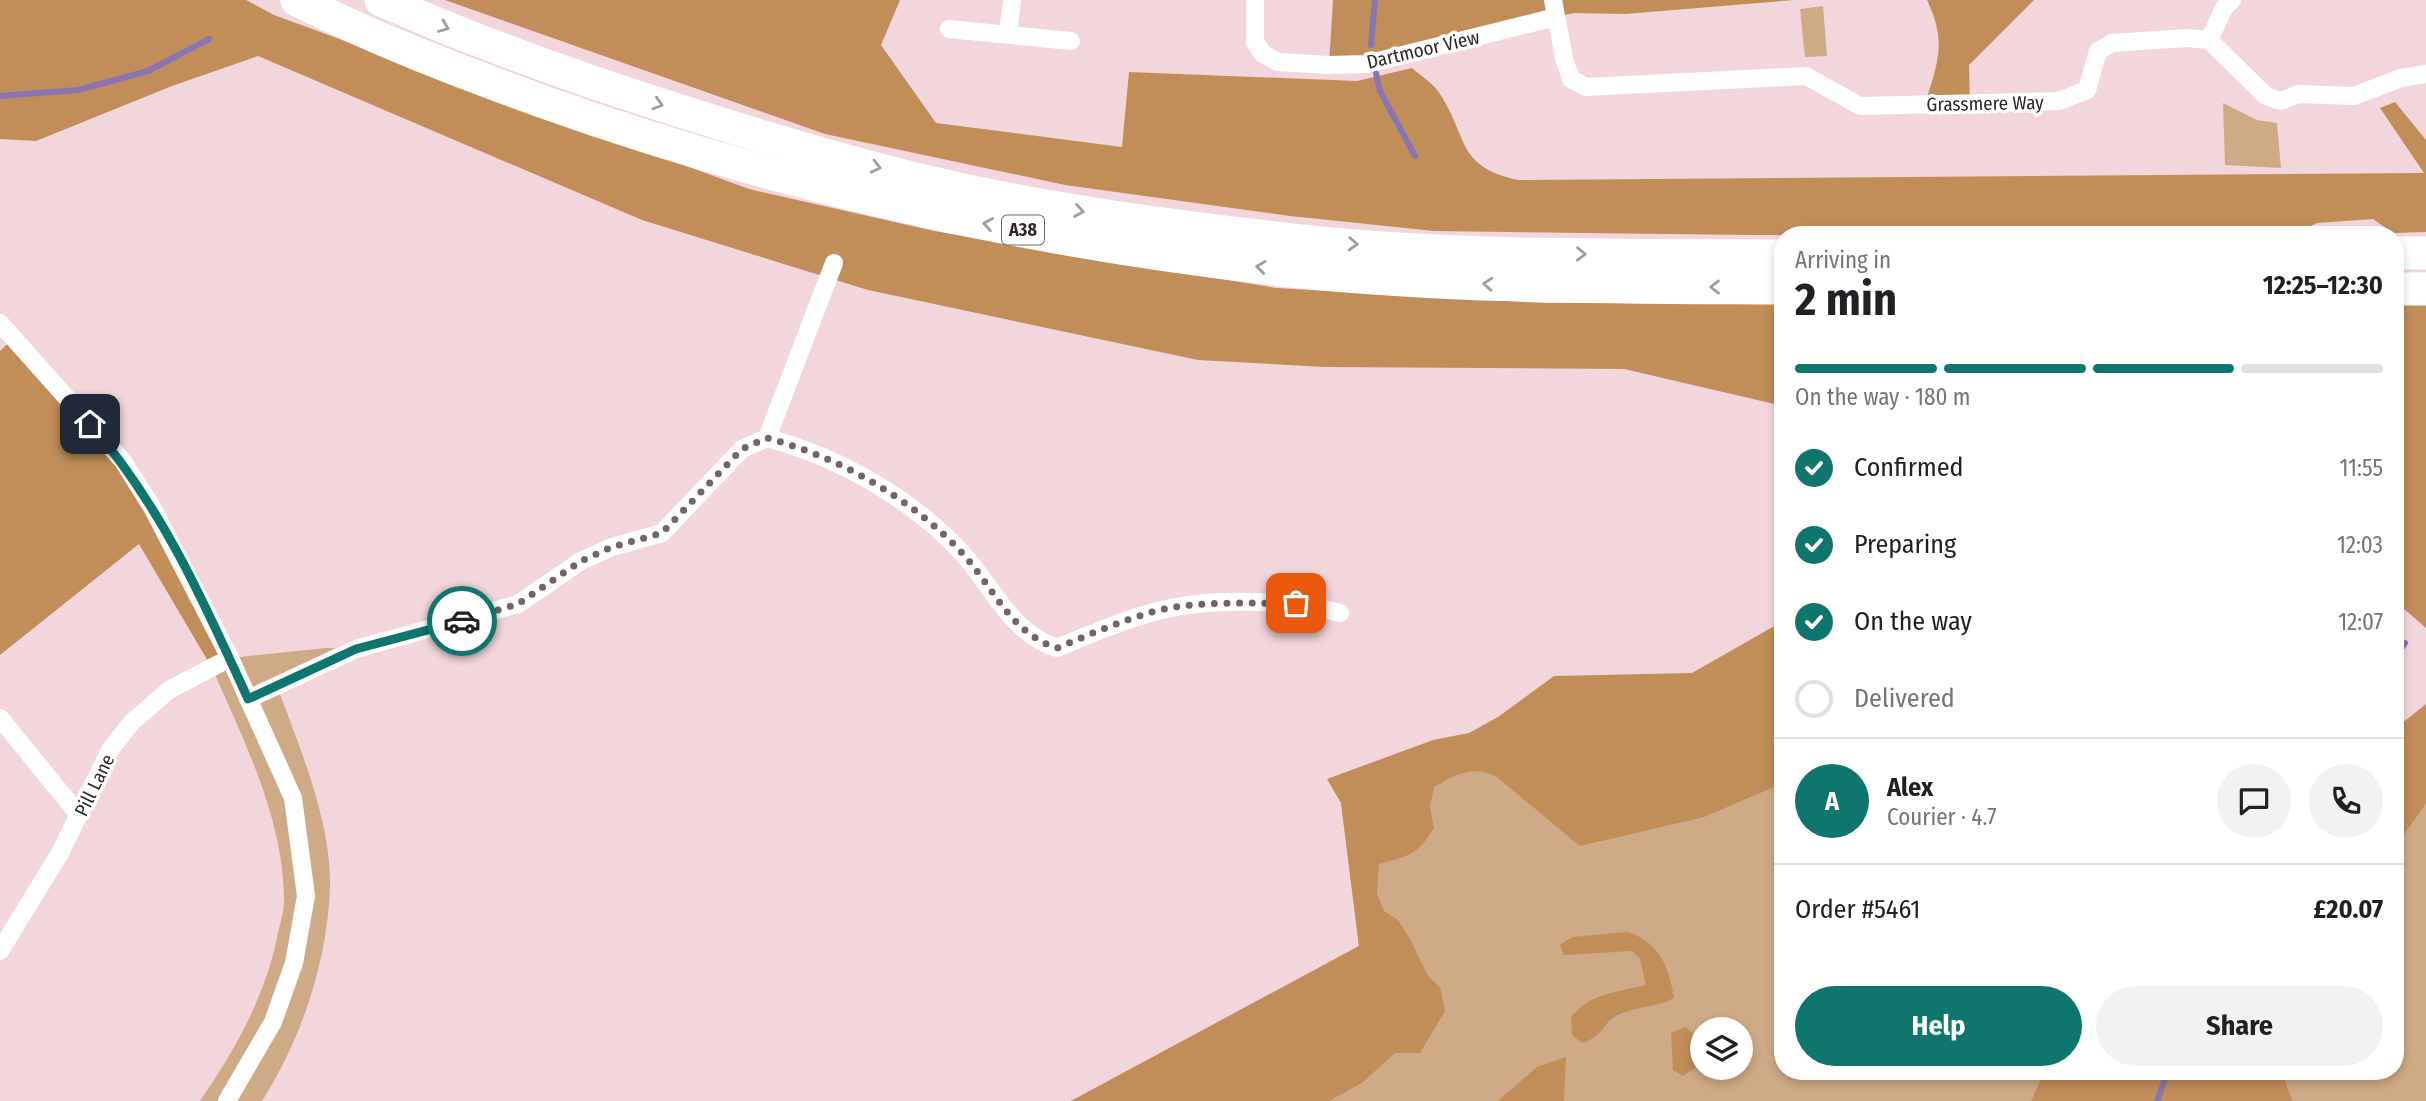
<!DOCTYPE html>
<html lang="en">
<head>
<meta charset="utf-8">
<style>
	body { margin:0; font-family:"Fira Sans Condensed",sans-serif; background:#f2f2f2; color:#202124; height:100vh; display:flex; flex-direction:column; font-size:26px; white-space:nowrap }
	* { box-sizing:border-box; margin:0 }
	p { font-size:23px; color:#757577 }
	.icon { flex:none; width:38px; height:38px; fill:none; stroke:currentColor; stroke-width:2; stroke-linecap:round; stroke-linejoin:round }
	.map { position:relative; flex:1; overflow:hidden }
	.details { position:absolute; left:1774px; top:226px; width:630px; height:854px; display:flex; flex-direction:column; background:#fff; border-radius:28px; box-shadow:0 4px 10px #0003 }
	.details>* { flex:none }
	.buttons { position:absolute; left:1690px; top:1017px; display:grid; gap:14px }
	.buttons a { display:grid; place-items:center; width:63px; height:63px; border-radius:50%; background:#fff; box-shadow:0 4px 10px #0003; font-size:35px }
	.pin { position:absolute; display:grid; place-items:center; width:60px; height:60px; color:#fff; margin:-30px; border-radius:14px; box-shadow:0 4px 10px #0006 }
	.courier { position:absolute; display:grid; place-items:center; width:70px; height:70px; margin:-35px; border:5px solid #0f766e; border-radius:50%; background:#fff; color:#222; box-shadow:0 2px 9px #0007 }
	.headline em { font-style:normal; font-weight:700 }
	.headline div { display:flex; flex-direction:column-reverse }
	.headline { display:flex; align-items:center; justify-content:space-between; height:119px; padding:0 21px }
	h1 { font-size:46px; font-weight:700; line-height:52px }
	.bar { display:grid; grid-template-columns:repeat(4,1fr); gap:10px 7px; align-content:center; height:84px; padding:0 21px }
	.bar i { height:9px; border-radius:5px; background:#e0e0e0 }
	.bar .selected { background:#0f766e }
	.bar p { grid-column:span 4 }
	.line { display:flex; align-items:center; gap:18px; padding:0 21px; border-top:2px solid #e0e0e0 }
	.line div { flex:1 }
	.round { display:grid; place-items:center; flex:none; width:74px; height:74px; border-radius:37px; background:#f2f2f2 }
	ol { padding:0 21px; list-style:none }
	li { display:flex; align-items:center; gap:21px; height:77px }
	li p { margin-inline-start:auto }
	li .icon { padding:7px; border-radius:50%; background:#0f766e; color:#fff; stroke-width:4 }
	li:last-child { color:#757577 }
	li i { width:38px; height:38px; border:4px solid #e0e0e0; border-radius:50% }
	.cta { display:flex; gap:14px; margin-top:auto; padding:14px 21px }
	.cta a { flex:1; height:80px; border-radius:42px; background:#0f766e; color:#fff; font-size:28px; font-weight:700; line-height:80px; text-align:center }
	.cta a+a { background:#f2f2f2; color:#202124 }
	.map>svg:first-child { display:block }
	.green { fill:#ceaa86; fill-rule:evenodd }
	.forest { fill:#c18e59 }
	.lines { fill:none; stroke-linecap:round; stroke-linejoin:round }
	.stream { stroke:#8a75b2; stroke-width:6 }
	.street { stroke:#fff; stroke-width:18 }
	.highway { stroke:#fff; stroke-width:33 }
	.oneway { stroke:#a29d9e }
	.done { stroke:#746467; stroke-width:7; stroke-dasharray:0 12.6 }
	.route { stroke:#0f766e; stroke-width:9 }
	.labels { text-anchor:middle; stroke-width:7; stroke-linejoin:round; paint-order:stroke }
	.shield { fill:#fff; stroke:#6e6768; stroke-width:2 }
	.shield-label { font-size:18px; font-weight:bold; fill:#302628 }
	.street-label { font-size:19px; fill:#302628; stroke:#fff }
</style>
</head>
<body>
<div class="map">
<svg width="2426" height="1101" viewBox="0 0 2426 1101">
	<rect width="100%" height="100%" fill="#f2d6dc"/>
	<g class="green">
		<path d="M1823,6L1827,56L1805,57L1800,9Z"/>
		<path d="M2223,103L2257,120L2277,123L2281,168L2225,165Z"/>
		<path d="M326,648L356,649L277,686C299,746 331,820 330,885C328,960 302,1038 262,1101H200C235,1050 264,999 277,938C279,926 284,913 284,901C284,819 244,741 212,668L230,658Z"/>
		<path d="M1504,737L1781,784L1783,786V1071H2044L2031,1101H1071L1359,946L1341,803ZM1703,1029H1741V1068H1703Z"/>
		<path d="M2426,804V1101H2293L2281,1071H2396V846Z"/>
	</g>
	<g class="forest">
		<path d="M0,0H246L274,15L749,189L934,231L1276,288L1544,303H1783V406L1624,369L1324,367L1198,360L868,290L642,220L258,56L172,86L36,141L0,139Z"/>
		<path d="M445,0H900L881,45L936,123L1122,147L1129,72L1357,81L1412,68C1421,76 1434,84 1440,94C1469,139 1456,166 1518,180L2424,173L2380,108L2395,102L2426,140V232L2393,233L2373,219L2317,223L2294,234L1749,235L1434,231L1290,216L1065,185L825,134Z"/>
		<path d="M1333,0H1794L1625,14L1574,13L1329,65Z"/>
		<path d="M1927,0H2034L1969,65L1970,103L1925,104C1938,62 1947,42 1927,0Z"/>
		<path d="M2396,304H2426V628L2396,602Z"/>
		<path d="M14,338L123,461L230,658L212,668L139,544L0,655V351Z"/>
		<path d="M1783,621V783L1781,784L1704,817L1580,846L1497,777C1472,765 1457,774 1434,787L1430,807L1434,828C1417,855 1409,856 1379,864L1377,894L1384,911L1398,920L1410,939L1428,976L1440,987L1445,1011L1420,1053H1395L1362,1083L1329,1101H1071L1359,946L1341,803L1327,779L1433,740L1469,733L1498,717L1554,676L1692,673Z"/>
		<path d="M2426,704V804L2396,846V728Z"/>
		<path d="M1628,932C1659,942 1669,967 1674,998C1656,1008 1634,1006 1616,1016C1601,1025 1604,1036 1582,1043L1572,1035L1571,1017C1590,993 1618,992 1646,985L1640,959L1632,951L1564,955L1560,945L1572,937Z"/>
		<path d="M1686,1027L1695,1036L1698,1066L1683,1076L1673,1070L1671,1033Z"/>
		<path d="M1566,1057L1564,1101H1498L1537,1067Z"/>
		<path d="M2044,1071H2281L2293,1101H2031Z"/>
	</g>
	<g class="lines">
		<g class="stream">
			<path d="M1371,45L1375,0"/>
			<path d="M1376,73L1380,91L1415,156"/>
			<path d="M0,96L78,90L148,71L209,39"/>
			<path d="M2396,656L2405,643"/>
			<path d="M2157,1101L2168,1071"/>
		</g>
		<g class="street">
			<path d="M1255,0V42L1263,54L1278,62L1329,65L1366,64L1556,17"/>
			<path d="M1553,0L1564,58L1571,79L1586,87L1806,76L1860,106L2059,101L2087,90L2098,51L2112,43L2187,38L2209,40L2266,96L2281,101L2298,94L2354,96L2401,78L2426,74"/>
			<path d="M949,29L1071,41"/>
			<path d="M1008,34L1012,0"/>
			<path d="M2209,40L2224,8L2232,0"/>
			<path d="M0,323L123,461L153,509L230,658L293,798L306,896L294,963L273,1022L227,1101"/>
			<path d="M767,438L834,263"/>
			<path d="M248,699L356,649L518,604L581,561L612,547L662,533L742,449L767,438C839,457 913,499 964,555C994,589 1011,633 1057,648C1091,634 1123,620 1158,611C1207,598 1292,599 1340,613"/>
			<path d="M0,718L79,815"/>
			<path d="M0,951L60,853L110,750L132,722L169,690L230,658"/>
		</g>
		<g class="highway">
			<path d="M297,0C375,39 456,70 538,100C781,187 1035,243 1292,271C1455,288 1620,287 1783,288"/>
			<path d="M381,0C487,47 596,85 706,119C791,146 877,171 964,190C1074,214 1188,228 1300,241C1460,258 1623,255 1783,256"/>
			<path d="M2396,253H2426"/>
			<path d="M2396,289H2426"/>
		</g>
	</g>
	<defs><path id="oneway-chevron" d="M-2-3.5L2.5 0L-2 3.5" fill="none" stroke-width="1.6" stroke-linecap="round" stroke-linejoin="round" transform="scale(1.75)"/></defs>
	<g class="oneway">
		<use href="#oneway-chevron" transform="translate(444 27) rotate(22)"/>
		<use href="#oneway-chevron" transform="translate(658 104) rotate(17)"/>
		<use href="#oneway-chevron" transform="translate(876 167) rotate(14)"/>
		<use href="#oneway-chevron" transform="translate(1079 211) rotate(10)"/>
		<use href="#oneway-chevron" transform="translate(988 224) rotate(-170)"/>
		<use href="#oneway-chevron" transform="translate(1353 244) rotate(3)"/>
		<use href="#oneway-chevron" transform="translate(1581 254) rotate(1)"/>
		<use href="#oneway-chevron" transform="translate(1261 267) rotate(-173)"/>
		<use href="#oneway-chevron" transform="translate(1488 284) rotate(-176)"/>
		<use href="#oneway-chevron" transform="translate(1715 287) rotate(-180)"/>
	</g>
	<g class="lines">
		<path class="done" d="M462,621L518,604L581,561L612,547L662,533L742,449L767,438C839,457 913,499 964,555C994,589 1011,633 1057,648C1091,634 1124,619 1160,610C1204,600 1252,604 1296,603"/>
		<path class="route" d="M90,424C161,505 204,602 248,699L356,649L462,621"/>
	</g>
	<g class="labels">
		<rect class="shield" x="1002" y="215.5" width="42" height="29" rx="5"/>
		<g class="shield-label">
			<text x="1023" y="236">A38</text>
		</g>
		<g class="street-label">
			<text transform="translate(1423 49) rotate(-13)" y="7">Dartmoor View</text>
			<text transform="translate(1985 103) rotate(-1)" y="7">Grassmere Way</text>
			<text transform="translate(94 785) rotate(-64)" y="7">Pill Lane</text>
		</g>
	</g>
</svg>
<div class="buttons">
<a><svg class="icon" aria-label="layers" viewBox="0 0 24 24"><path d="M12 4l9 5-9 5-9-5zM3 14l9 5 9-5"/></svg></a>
</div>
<div class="pin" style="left:1296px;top:603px;background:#ea580c"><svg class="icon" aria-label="bag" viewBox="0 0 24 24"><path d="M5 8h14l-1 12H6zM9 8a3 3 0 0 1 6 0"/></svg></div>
<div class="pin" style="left:90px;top:424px;background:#1f2937"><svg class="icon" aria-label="home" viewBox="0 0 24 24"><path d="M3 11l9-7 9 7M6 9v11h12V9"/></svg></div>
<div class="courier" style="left:462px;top:621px"><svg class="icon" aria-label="car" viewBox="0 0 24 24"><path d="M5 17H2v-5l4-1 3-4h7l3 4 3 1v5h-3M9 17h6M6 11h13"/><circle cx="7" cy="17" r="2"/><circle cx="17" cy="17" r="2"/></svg></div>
<section class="details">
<div class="headline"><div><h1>2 min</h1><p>Arriving in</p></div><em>12:25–12:30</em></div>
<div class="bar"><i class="selected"></i><i class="selected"></i><i class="selected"></i><i></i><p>On the way · 180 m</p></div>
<ol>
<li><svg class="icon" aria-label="check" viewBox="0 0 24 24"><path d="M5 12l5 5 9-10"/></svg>Confirmed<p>11:55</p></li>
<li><svg class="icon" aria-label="check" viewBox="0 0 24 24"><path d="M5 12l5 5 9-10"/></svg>Preparing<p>12:03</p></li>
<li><svg class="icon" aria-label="check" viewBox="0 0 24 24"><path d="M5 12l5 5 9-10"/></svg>On the way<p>12:07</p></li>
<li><i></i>Delivered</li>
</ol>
<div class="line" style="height:126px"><b class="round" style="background:#0f766e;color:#fff">A</b><div><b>Alex</b><p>Courier · 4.7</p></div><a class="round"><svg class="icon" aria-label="chat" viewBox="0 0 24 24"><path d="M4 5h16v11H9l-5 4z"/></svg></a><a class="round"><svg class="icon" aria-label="phone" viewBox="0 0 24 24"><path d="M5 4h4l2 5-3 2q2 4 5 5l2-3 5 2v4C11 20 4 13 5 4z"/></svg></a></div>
<div class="line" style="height:91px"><div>Order #5461</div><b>£20.07</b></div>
<div class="cta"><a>Help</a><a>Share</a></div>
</section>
</div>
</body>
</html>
